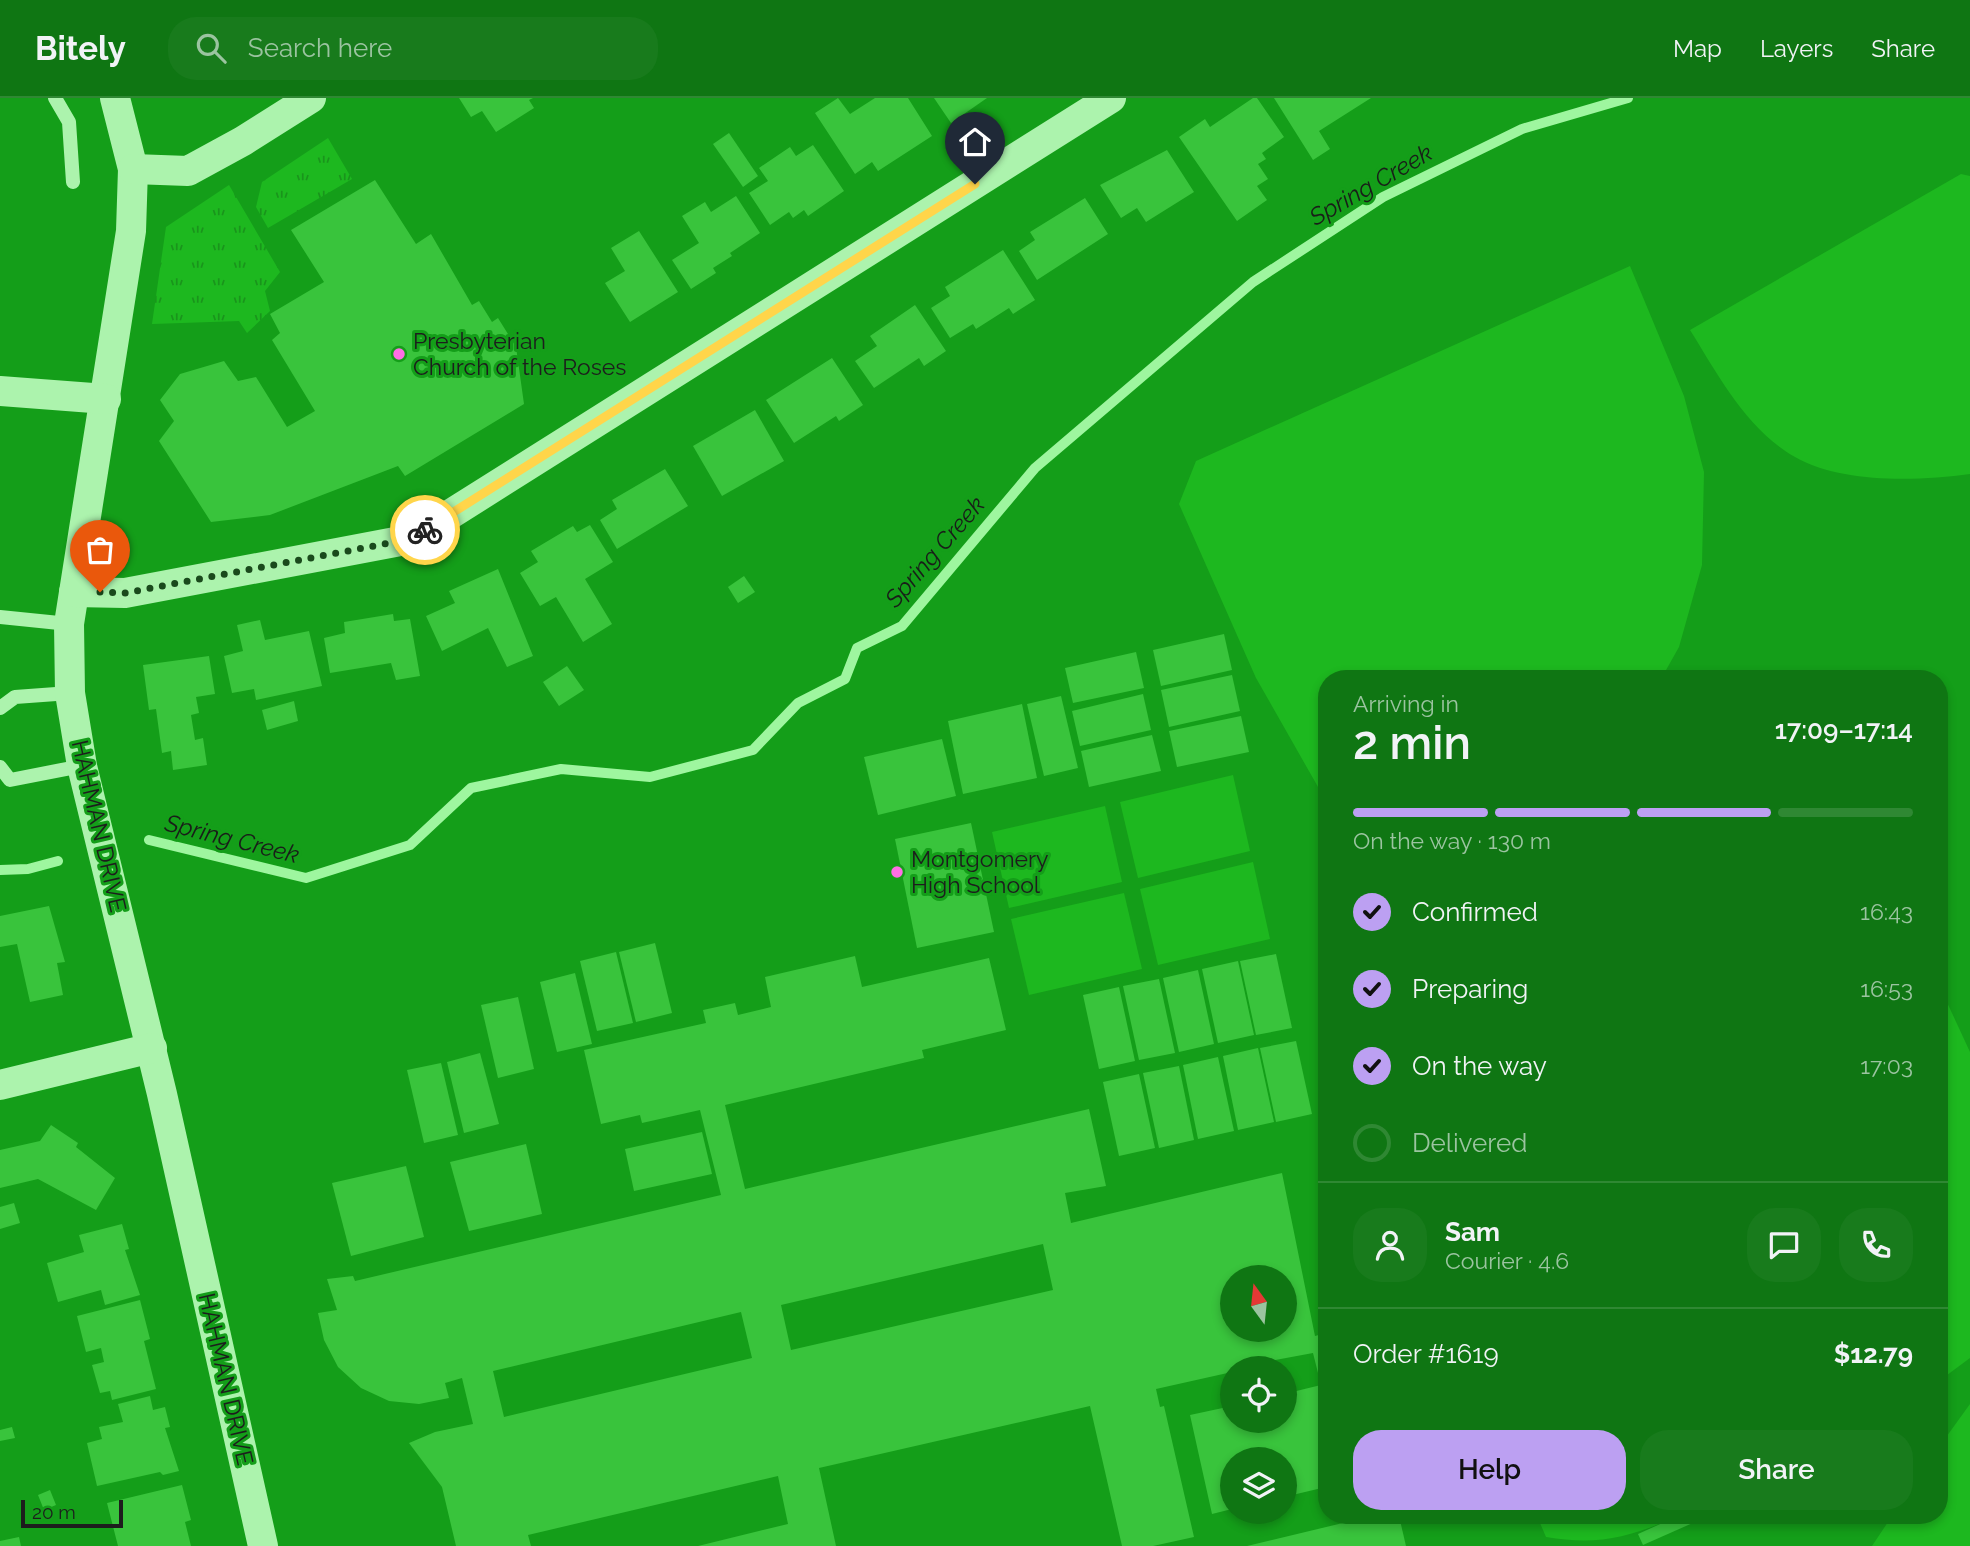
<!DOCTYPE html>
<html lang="en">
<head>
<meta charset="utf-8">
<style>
	body { margin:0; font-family:Raleway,sans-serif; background:#187b1c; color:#f1f3f6; height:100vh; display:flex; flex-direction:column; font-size:26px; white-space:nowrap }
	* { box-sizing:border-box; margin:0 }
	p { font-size:23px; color:#9bc4a0 }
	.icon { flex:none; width:38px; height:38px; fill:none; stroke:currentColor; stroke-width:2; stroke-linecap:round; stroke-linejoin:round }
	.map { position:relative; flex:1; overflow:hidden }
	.side { position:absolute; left:1318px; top:572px; width:630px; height:854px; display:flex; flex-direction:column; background:#0f7613; border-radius:28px; box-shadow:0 4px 10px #0003 }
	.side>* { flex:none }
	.needle { width:46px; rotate:345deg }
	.fabs { position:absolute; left:1220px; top:1167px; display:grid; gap:14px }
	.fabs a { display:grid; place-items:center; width:77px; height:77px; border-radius:50%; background:#0f7613; box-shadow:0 4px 10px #0003; font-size:35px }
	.scale { position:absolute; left:21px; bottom:18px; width:102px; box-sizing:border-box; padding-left:7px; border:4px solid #1d1d1d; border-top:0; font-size:19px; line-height:24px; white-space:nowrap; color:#1d1d1d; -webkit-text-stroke:5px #149e19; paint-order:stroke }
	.pin { position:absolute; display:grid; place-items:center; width:60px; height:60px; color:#fff; margin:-72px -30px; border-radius:50% 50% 50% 0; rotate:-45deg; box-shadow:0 0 7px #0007 }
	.pin .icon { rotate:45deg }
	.courier { position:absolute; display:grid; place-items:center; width:70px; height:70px; margin:-35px; border:5px solid #ffd54a; border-radius:50%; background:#fff; color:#222; box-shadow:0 2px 9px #0007 }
	.headline em { font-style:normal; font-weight:600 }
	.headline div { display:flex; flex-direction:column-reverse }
	.headline { display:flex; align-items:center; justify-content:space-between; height:119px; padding:0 35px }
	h1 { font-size:46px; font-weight:600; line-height:52px }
	.bar { display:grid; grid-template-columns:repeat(4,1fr); gap:10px 7px; align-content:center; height:84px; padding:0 35px }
	.bar i { height:9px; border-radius:5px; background:#2f8833 }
	.bar .active { background:#bca0f2 }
	.bar p { grid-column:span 4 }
	.line { display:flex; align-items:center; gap:18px; padding:0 35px; border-top:2px solid #2f8833 }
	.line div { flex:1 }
	.round { display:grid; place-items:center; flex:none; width:74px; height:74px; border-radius:28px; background:#187b1c }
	ol { padding:0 35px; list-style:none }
	li { display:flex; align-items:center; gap:21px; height:77px }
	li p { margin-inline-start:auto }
	li .icon { padding:7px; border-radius:50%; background:#bca0f2; color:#111; stroke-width:4 }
	li:last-child { color:#9bc4a0 }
	li i { width:38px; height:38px; border:4px solid #2f8833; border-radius:50% }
	.cta { display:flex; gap:14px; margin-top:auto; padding:14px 35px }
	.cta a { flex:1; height:80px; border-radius:28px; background:#bca0f2; color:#111; font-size:28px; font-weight:600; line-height:80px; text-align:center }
	.cta a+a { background:#187b1c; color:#f1f3f6 }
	header { display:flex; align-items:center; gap:42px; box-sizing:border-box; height:98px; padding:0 35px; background:#0f7613; border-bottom:2px solid #2f8833 }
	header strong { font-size:33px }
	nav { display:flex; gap:38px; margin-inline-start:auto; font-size:24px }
	.search { width:490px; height:63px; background:#187b1c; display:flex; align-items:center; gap:18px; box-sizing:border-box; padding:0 24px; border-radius:28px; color:#9bc4a0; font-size:26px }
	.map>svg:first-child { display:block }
	.grass { fill:url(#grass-tufts) }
	.pitch { fill:#1db81f }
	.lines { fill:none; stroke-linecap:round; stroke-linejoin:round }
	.stream { stroke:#9ef69f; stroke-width:10 }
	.building { fill:#39c43c; fill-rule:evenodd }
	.service { stroke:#acf3ad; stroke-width:14 }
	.minor { stroke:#acf3ad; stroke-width:30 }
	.done { stroke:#1a4a1c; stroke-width:7; stroke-dasharray:0 12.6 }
	.route { stroke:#ffd54a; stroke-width:9 }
	.poi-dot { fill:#ff6ee5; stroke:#149e19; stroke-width:2.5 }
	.labels { text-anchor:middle; stroke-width:6; stroke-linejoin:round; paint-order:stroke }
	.poi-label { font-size:23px; fill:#1d1d1d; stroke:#149e19; text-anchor:start }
	.street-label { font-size:23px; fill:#1d1d1d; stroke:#149e19 }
	.water-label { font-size:24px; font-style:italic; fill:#191d19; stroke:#149e19 }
</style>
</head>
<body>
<header>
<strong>Bitely</strong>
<div class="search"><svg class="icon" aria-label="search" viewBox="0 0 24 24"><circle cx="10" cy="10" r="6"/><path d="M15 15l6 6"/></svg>Search here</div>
<nav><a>Map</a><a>Layers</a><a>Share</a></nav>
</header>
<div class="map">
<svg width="1970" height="1448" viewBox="0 0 1970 1448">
	<defs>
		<pattern id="grass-tufts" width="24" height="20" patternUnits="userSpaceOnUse" patternTransform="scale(1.75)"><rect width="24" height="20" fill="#1db81f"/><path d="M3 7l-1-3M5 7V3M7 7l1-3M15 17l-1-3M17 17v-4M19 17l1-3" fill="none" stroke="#19951b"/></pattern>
	</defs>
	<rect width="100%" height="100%" fill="#149e19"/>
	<g class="grass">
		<path d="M328,40L352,81L268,130L256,109L262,84Z"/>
		<path d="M229,87L280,174L265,193L270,213L247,235L239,223L152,226L166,129Z"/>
	</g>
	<g class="pitch">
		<path d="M1961,76L1970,78V376C1917,383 1843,386 1795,359C1747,332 1718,277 1690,232Z"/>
		<path d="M1630,168L1684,298L1704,374L1702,467L1679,549L1661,581H1326V703L1256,580L1179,406L1196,363Z"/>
		<path d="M1233,677L1250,753L1138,780L1120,704Z"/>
		<path d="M1105,708L1122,784L1009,810L992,734Z"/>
		<path d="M1253,764L1270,841L1158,867L1140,791Z"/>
		<path d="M1124,795L1142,871L1029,897L1011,821Z"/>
		<path d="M1939,887L1970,954V1260L1939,1283Z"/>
		<path d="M1970,1306V1448H1872L1892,1418H1939V1349Z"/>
		<path d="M1537,1418H1678C1631,1439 1598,1448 1546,1439Z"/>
	</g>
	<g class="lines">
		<g class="stream">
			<path d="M149,742L306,780L410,747L471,690L561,671L650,679L753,652L798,605L845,581L857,550L902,528L1035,370L1253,184L1383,99L1522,31L1628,0"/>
			<path d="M0,772L28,771L58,763"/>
		</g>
	</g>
	<g class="building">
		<path d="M459,0H533L529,2L534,10L496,34L482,13L471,19Z"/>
		<path d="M838,0L850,16L875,0H908L932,38L878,73L872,64L855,76L815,15Z"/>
		<path d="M934,0H987L951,25Z"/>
		<path d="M1253,0H1257L1284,39L1262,55L1266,61L1258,66L1268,81L1257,88L1267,102L1237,123L1179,39L1205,21L1210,29Z"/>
		<path d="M1274,0H1371L1319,33L1330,51L1313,62Z"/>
		<path d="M729,35L758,78L743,89L713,46Z"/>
		<path d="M813,47L844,93L808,118L804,112L793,120L789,114L770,127L749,95L768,83L759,70L790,49L796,58Z"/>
		<path d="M1167,52L1194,94L1146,124L1137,110L1121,120L1100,87Z"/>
		<path d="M375,82L416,146L431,136L472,207L479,203L492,224L498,220L516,249L524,306L405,378L398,368L270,417L211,424L159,343L174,323L160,302L180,276L224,263L238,283L256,279L287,329L315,313L272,242L280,235L270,216L324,184L291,132Z"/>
		<path d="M736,98L760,135L730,155L732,158L713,170L716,175L691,191L672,162L699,145L682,118L705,104L711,114Z"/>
		<path d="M1085,100L1108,136L1037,182L1019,153L1035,142L1030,134Z"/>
		<path d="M639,133L678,194L630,224L605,185L625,173L611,150Z"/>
		<path d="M1003,152L1035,202L1013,216L1009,210L976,231L973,226L950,240L931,210L950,198L945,189Z"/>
		<path d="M915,207L946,253L924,268L919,260L874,290L855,263L877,248L870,238Z"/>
		<path d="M832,260L863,307L839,323L836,318L794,345L766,302Z"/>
		<path d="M755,312L784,363L722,398L693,348Z"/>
		<path d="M665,371L688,408L617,451L600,422L617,411L612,402Z"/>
		<path d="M590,427L613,464L585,481L612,526L583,544L556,499L540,508L520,475L538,464L531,453L573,428L577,434Z"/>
		<path d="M498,471L533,558L507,569L488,530L442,553L426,518L455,505L449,493Z"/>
		<path d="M744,478L755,494L738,505L728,489Z"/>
		<path d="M393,516L394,523L410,521L420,578L396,582L391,565L330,575L324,540L345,535L344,524Z"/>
		<path d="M260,522L265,542L309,533L322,588L256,602L254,591L232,595L224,558L243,553L237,527Z"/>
		<path d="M1224,536L1232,572L1161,588L1153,552Z"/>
		<path d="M1136,554L1144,590L1073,605L1065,570Z"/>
		<path d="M209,558L215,596L196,599L199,615L191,617L195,642L203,640L207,667L173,672L171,653L162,655L156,611L149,612L143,567Z"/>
		<path d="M567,568L584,592L559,608L543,584Z"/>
		<path d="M1232,577L1240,613L1169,629L1161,592Z"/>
		<path d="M1143,596L1151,632L1080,648L1072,613Z"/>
		<path d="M1061,598L1078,670L1044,678L1027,606Z"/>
		<path d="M294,603L298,623L267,632L262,612Z"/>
		<path d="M1022,606L1037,680L963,696L948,623Z"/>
		<path d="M1241,618L1249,654L1177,669L1169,633Z"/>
		<path d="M1152,637L1161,673L1089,689L1081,653Z"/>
		<path d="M942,641L956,698L878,717L864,659Z"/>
		<path d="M971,725L994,834L917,850L895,741Z"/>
		<path d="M49,808L65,864L57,865L63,897L30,904L17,846L0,849V818Z"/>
		<path d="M655,845L672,915L636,924L619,854Z"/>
		<path d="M616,854L633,925L597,933L580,863Z"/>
		<path d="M1276,856L1292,930L1256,937L1240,863Z"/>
		<path d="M855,858L862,889L989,860L1006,932L922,952L924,960L725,1007L745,1091L1089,1011L1106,1088L1065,1095L1071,1125L1282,1075L1315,1238L1326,1235V1389L1284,1399V1362H1232V1411L1212,1416L1190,1317L1232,1308V1323H1284V1296L1321,1287L1313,1255L1232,1270V1274L1156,1291L1160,1309L1164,1308L1194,1439L1153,1448H1122L1090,1308L819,1370L836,1448H698L788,1426L778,1378L528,1437L531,1448H456L442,1389L409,1345L435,1334L473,1326L462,1280L445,1285L449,1300L419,1306L389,1303L361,1290L338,1269L324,1242L318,1215L337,1212L327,1181L353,1178L355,1183L721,1097L700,1012L642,1025L640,1017L601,1026L584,952L706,925L703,912L735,905L738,917L771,909L765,879ZM1043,1146L1053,1192L791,1252L781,1207ZM1232,1180H1284V1232H1232ZM741,1214L752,1260L504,1319L493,1273Z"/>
		<path d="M1238,863L1254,937L1218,945L1202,871Z"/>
		<path d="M1198,872L1214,946L1179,954L1163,880Z"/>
		<path d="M575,875L592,946L557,954L540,884Z"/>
		<path d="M1159,881L1175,955L1139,962L1123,888Z"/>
		<path d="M1119,889L1135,963L1099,971L1083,897Z"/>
		<path d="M518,899L534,971L498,980L481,907Z"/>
		<path d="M1296,943L1312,1016L1276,1024L1260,950Z"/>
		<path d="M1258,950L1274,1024L1238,1032L1223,958Z"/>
		<path d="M480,955L499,1026L464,1035L447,964Z"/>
		<path d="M1218,959L1234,1033L1198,1041L1183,967Z"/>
		<path d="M441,965L458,1037L424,1045L407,972Z"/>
		<path d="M1179,968L1194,1042L1159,1050L1143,975Z"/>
		<path d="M1139,976L1155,1050L1119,1058L1103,984Z"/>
		<path d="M51,1027L78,1045L76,1049L115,1080L96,1112L38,1081L0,1090V1052L40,1043Z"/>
		<path d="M702,1034L712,1076L634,1093L625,1051Z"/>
		<path d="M526,1046L542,1116L469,1133L450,1064Z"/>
		<path d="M406,1068L424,1139L351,1158L332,1085Z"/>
		<path d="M14,1105L20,1125L0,1131V1109Z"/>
		<path d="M122,1126L129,1151L125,1152L140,1197L105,1207L101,1192L58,1204L47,1165L84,1154L79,1137Z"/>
		<path d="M140,1202L150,1241L144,1243L156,1291L112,1302L110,1293L100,1295L92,1267L104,1264L101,1250L86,1254L77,1218Z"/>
		<path d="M150,1298L153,1312L165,1309L170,1329L165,1330L179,1373L163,1377L160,1374L97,1388L87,1345L102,1341L99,1329L123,1324L118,1306Z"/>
		<path d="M12,1329L15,1340L0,1343V1332Z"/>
		<path d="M182,1387L191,1422L185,1424L191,1448H118L107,1405Z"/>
		<path d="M50,1392L56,1407L44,1412L38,1397Z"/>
		<path d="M1372,1418H1399L1406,1448H1247Z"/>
		<path d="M1678,1418H1692L1695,1424L1643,1447L1638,1436Z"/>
		<path d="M19,1439L21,1448H0V1443Z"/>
	</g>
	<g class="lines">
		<g class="service">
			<path d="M55,0L69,24L73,84"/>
			<path d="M0,519L69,526"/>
			<path d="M0,610L15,599L70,595"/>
			<path d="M0,669L10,682L82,668"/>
		</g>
		<g class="minor">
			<path d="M115,0L133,71L131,133L69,526L70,595L82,668L162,996L263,1448"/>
			<path d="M133,71L188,73L243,43L311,0"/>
			<path d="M0,293L106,301"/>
			<path d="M74,494L125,495L411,441L1111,0"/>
			<path d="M0,987L152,950"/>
		</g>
	</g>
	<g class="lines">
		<path class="done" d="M100,494L125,495L411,441L425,432"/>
		<path class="route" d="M425,432L975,86"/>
	</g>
	<g class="poi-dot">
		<circle cx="399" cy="256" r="7"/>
		<circle cx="897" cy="774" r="7"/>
	</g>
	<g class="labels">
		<g class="poi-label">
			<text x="413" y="251">Presbyterian<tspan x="413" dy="26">Church of the Roses</tspan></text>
			<text x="911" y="769">Montgomery<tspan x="911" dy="26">High School</tspan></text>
		</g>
		<g class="street-label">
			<text transform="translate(99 728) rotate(77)" y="8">HAHMAN DRIVE</text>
			<text transform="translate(226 1281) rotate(77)" y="8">HAHMAN DRIVE</text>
		</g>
		<g class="water-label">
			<text transform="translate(1371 87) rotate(-30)" y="8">Spring Creek</text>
			<text transform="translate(935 454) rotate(-49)" y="8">Spring Creek</text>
			<text transform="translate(232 741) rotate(14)" y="8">Spring Creek</text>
		</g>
	</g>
</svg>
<div class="fabs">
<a><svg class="needle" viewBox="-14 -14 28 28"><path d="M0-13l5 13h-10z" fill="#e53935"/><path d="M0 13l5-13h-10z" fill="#9bc4a0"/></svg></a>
<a><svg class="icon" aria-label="locate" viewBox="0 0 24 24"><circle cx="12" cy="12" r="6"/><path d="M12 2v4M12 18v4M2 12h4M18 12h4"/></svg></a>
<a><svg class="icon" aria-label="layers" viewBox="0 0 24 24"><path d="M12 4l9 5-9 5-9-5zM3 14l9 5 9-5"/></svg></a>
</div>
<div class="scale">20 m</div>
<div class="pin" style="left:100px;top:494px;background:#ea580c"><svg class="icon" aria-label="bag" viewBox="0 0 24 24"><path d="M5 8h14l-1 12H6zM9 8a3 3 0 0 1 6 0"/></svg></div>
<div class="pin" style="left:975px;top:86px;background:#1f2937"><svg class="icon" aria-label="home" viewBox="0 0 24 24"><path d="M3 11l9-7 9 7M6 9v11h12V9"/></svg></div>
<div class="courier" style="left:425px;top:432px"><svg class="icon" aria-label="bike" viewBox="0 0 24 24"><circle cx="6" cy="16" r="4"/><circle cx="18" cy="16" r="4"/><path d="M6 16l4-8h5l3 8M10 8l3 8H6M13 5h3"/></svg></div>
<section class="side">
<div class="headline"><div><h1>2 min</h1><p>Arriving in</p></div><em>17:09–17:14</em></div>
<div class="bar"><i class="active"></i><i class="active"></i><i class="active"></i><i></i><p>On the way · 130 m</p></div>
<ol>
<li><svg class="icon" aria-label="check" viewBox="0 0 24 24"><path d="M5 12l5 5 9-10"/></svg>Confirmed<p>16:43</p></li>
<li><svg class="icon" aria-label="check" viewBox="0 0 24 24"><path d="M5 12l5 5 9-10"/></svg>Preparing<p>16:53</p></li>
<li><svg class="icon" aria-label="check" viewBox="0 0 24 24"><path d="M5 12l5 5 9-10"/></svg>On the way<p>17:03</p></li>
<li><i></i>Delivered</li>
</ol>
<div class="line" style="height:126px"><a class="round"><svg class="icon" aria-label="person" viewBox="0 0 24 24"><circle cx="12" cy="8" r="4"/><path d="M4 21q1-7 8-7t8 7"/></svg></a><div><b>Sam</b><p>Courier · 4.6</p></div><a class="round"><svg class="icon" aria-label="chat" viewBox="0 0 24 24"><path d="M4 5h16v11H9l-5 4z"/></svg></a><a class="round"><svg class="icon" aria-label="phone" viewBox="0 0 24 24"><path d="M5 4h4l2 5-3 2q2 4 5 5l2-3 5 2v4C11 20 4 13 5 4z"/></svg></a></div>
<div class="line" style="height:91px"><div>Order #1619</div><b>$12.79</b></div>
<div class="cta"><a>Help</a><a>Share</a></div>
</section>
</div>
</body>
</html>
